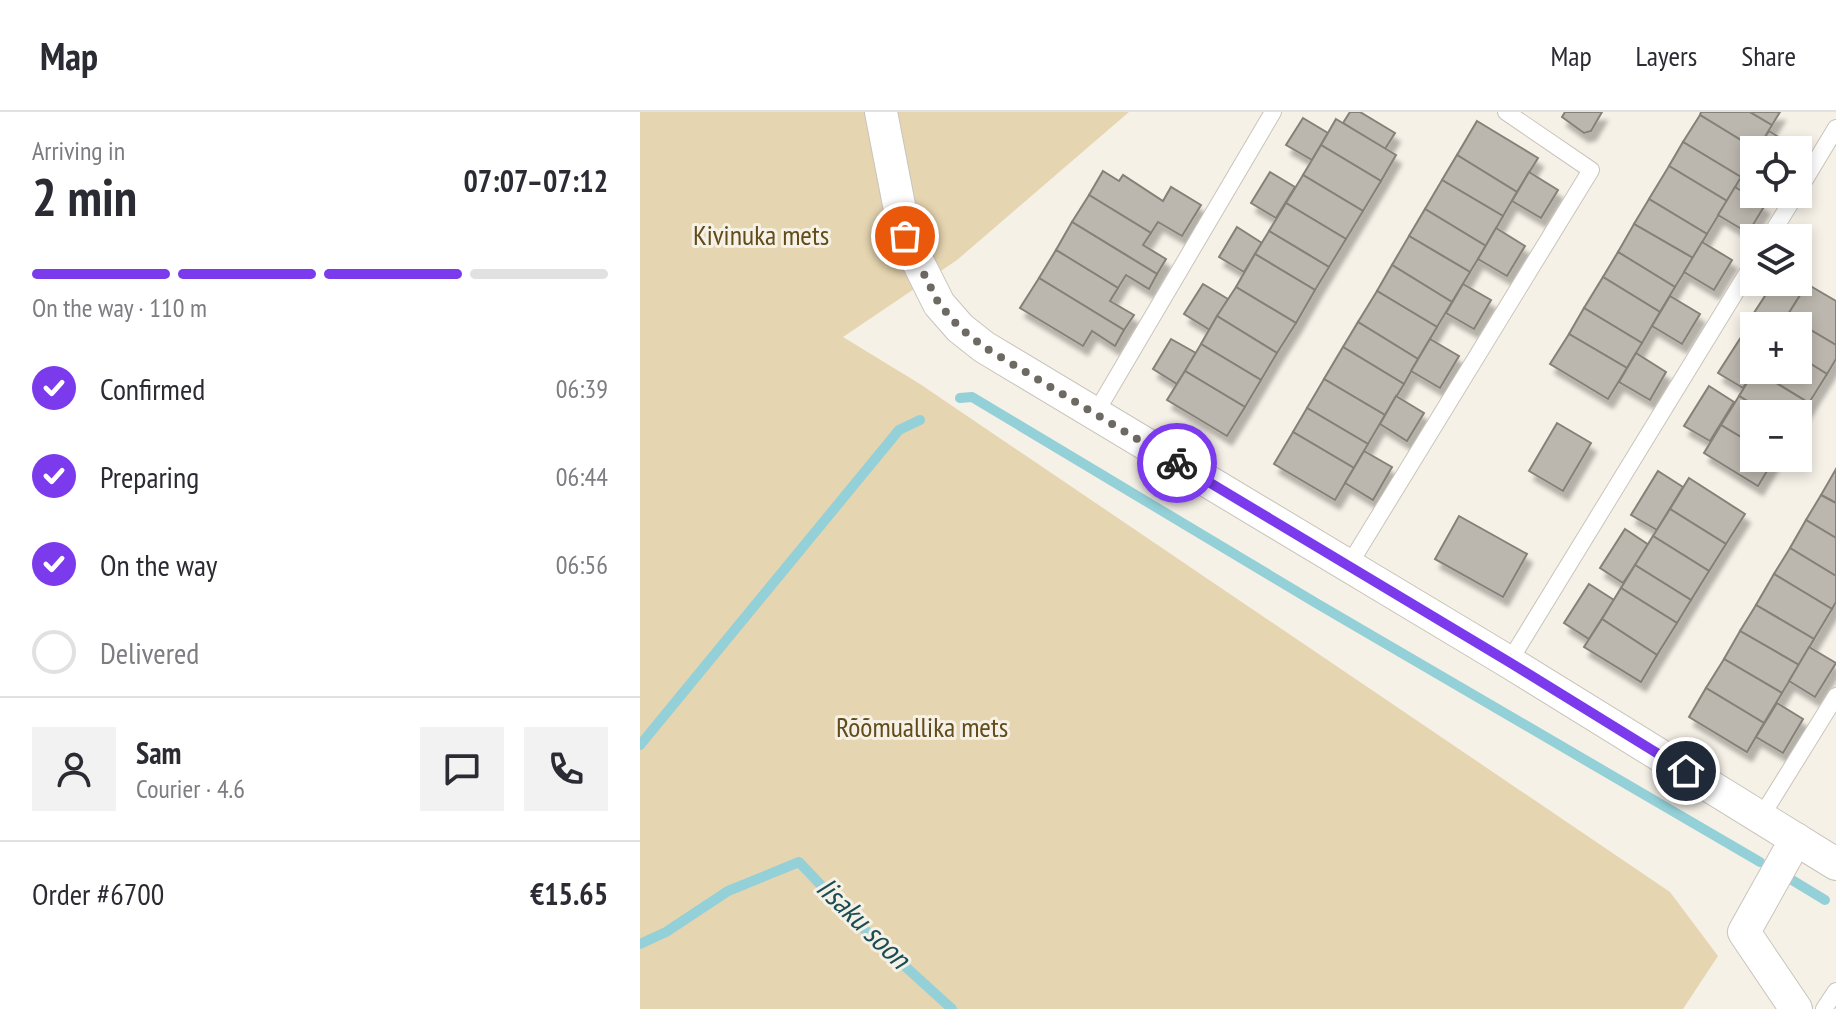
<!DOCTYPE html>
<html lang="en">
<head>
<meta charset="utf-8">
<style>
	body { margin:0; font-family:"PT Sans Narrow",sans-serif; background:#f2f2f3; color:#2b2b33; height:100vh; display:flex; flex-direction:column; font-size:30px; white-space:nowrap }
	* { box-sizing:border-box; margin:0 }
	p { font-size:26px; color:#7c7c81 }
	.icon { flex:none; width:44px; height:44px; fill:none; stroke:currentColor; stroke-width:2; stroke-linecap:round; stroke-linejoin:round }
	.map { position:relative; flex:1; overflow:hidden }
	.sheet { display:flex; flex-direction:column; background:#fff; width:640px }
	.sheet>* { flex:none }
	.fabs { position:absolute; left:1100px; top:24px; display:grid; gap:16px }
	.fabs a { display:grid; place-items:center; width:72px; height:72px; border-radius:0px; background:#fff; box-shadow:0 4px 12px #0003; font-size:40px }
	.pin { position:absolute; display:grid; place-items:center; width:68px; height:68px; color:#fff; margin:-34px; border:4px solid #fff; border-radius:50%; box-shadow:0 2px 8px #0007 }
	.courier { position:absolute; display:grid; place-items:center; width:80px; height:80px; margin:-40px; border:6px solid #7c3aed; border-radius:50%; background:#fff; color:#222; box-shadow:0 2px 10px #0007 }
	.summary em { font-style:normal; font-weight:700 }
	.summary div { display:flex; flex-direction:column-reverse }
	.summary { display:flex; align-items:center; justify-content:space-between; height:136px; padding:0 32px }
	h1 { font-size:52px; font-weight:700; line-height:60px }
	.bar { display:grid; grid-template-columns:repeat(4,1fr); gap:12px 8px; align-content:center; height:96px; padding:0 32px }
	.bar i { height:10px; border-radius:6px; background:#e1e1e2 }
	.bar .active { background:#7c3aed }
	.bar p { grid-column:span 4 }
	.line { display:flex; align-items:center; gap:20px; padding:0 32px; border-top:2px solid #e1e1e2 }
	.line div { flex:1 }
	.round { display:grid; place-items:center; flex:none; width:84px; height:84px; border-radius:0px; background:#f2f2f3 }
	ol { padding:0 32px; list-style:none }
	li { display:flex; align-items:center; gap:24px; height:88px }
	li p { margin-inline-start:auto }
	li .icon { padding:8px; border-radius:50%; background:#7c3aed; color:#fff; stroke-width:4 }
	li:last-child { color:#7c7c81 }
	li i { width:44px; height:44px; border:4px solid #e1e1e2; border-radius:50% }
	header { display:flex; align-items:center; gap:48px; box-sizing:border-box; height:112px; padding:0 40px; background:#fff; border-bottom:2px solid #e1e1e2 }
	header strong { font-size:38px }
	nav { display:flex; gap:44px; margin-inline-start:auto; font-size:28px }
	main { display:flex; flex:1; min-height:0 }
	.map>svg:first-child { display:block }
	.green { fill:#e6d5b1 }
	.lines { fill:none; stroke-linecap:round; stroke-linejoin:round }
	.stream { stroke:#94d0d8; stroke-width:10 }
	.building { fill:#bcb7ae; stroke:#858178; stroke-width:2; filter:url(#shadow) }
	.lane-casing { stroke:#c9c4bb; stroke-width:18 }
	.street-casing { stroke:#c9c4bb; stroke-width:34 }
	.lane { stroke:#fff; stroke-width:16 }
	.street { stroke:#fff; stroke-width:32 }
	.done { stroke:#6d6a64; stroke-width:8; stroke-dasharray:0 14.4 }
	.route { stroke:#7c3aed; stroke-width:10 }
	.labels { text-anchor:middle; stroke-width:6; stroke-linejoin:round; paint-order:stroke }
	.park-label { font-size:28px; fill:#624c19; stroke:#f6f1e7 }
	.water-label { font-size:30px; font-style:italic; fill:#194d54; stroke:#f6f1e7 }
</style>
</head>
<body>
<header>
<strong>Map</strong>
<nav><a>Map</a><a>Layers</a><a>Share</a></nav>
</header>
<main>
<section class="sheet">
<div class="summary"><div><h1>2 min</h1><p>Arriving in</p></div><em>07:07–07:12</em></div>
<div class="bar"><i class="active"></i><i class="active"></i><i class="active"></i><i></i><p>On the way · 110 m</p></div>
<ol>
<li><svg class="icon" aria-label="check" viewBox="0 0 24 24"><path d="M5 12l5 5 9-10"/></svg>Confirmed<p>06:39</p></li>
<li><svg class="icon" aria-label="check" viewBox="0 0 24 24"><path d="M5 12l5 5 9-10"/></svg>Preparing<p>06:44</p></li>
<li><svg class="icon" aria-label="check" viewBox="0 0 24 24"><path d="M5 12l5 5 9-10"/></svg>On the way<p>06:56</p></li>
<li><i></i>Delivered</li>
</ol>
<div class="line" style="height:144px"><a class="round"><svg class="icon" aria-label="person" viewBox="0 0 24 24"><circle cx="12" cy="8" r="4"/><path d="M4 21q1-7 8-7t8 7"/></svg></a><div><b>Sam</b><p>Courier · 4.6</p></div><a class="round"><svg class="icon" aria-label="chat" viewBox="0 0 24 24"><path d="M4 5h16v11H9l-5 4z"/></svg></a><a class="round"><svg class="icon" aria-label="phone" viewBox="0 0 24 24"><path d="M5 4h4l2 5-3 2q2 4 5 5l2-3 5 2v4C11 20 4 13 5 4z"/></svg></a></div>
<div class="line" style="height:104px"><div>Order #6700</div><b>€15.65</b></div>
</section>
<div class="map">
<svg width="1196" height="897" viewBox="0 0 1196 897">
	<defs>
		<filter id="shadow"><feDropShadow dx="5" dy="9" stdDeviation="2" flood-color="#0004"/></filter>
	</defs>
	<rect width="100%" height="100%" fill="#f6f1e7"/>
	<path class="green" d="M0,0H489L317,148L203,225L280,272L1030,780L1078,844L1043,897H0Z"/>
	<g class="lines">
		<g class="stream">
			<path d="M320,286L332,285L676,491L1120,750"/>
			<path d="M0,633L259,318L280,308"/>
			<path d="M1152,768L1185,788"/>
			<path d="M0,832L26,820L88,779L159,750L214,808L312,897"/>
		</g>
	</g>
	<g class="building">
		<path d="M710,0H720L755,21L745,37L703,11Z"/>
		<path d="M925,0H962L951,19L944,21L922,5Z"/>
		<path d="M1061,0H1110L1132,13L1117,38L1060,3Z"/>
		<path d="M1110,0H1140L1132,13Z"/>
		<path d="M1060,3L1117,38H1114V43L1101,65L1043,30Z"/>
		<path d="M663,6L688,21L672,48L646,33Z"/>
		<path d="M696,7L756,43L741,69L681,33Z"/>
		<path d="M837,9L898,46L877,80L817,43Z"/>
		<path d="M1129,19L1158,37V38H1117Z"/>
		<path d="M1043,30L1101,65L1087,89L1029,54Z"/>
		<path d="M681,33L741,69L723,99L663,63Z"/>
		<path d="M817,43L877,80L863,104L802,68Z"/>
		<path d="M1029,54L1087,89L1067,122L1009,87Z"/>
		<path d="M463,59L479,69L483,63L523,89L531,75L561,93L542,124L518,110L511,121L449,83Z"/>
		<path d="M630,60L655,75L636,106L611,91Z"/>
		<path d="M889,60L918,78L901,106L872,89Z"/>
		<path d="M663,63L723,99L706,127L646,91Z"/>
		<path d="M802,68L863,104L846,134L785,97Z"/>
		<path d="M1095,75L1125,93L1108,121L1078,103Z"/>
		<path d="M449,83L511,121L503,133L526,147L517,162L432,110Z"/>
		<path d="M1009,87L1067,122L1053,146L994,112Z"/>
		<path d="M646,91L706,127L689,155L629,119Z"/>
		<path d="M785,97L846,134L830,160L769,124Z"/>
		<path d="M432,110L517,162L509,177L486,163L478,176L416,138Z"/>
		<path d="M994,112L1053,146L1035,175L978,140Z"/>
		<path d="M597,115L622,131L604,160L579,145Z"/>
		<path d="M856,116L885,134L867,164L838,147Z"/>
		<path d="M629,119L689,155L675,178L615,142Z"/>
		<path d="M769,124L830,160L812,190L752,153Z"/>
		<path d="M1062,130L1092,148L1074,178L1044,160Z"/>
		<path d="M416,138L478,176L470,189L494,203L484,218L399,166Z"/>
		<path d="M978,140L1035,175L1020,200L963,165Z"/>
		<path d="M615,142L675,178L656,211L596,175Z"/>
		<path d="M752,153L812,190L797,215L737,179Z"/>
		<path d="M963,165L1020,200L1002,231L944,196Z"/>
		<path d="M399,166L484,218L475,234L452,219L443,234L380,196Z"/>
		<path d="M1134,170H1142L1161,182L1141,214H1122L1110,207Z"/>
		<path d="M563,172L588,187L570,218L544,202Z"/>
		<path d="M823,172L851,188L834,217L806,201Z"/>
		<path d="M1167,172L1196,189V233L1147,204Z"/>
		<path d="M596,175L656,211L637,241L577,204Z"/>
		<path d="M737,179L797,215L778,247L718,210Z"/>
		<path d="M1030,184L1060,202L1042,232L1012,214Z"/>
		<path d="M944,196L1002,231L987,256L929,222Z"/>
		<path d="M577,204L637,241L621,268L561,232Z"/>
		<path d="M1147,204L1196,233V247L1187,262L1158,244V214H1141Z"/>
		<path d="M718,210L778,247L764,272L703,235Z"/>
		<path d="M1105,219L1114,225V258L1103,276L1078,261Z"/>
		<path d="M929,222L987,256L968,287L910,252Z"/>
		<path d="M531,227L556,241L537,272L513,257Z"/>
		<path d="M790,227L819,244L800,276L771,259Z"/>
		<path d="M561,232L621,268L605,295L545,259Z"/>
		<path d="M703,235L764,272L745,303L684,267Z"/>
		<path d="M996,241L1026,260L1010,288L979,270Z"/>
		<path d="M1158,244L1187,262L1169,291L1115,258H1158Z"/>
		<path d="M1115,258L1169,291L1158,309V302H1129L1099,284Z"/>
		<path d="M545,259L605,295L587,324L527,288Z"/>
		<path d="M684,267L745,303L728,332L667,296Z"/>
		<path d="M1069,274L1094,290L1070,329L1044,314Z"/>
		<path d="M756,284L784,301L767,329L740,312Z"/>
		<path d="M1099,284L1129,302H1114V333L1081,313Z"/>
		<path d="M667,296L728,332L714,356L653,320Z"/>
		<path d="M917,311L951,331L923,379L889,359Z"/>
		<path d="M1081,313L1114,333V346H1135L1118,374L1064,341Z"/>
		<path d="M653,320L714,356L695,388L634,352Z"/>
		<path d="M724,339L752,355L733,388L705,371Z"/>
		<path d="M1196,357V391L1181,383Z"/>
		<path d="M1018,359L1043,375L1017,418L991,403Z"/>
		<path d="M1049,366L1105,402L1086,432L1030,397Z"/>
		<path d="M1181,383L1196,391V426L1166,408Z"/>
		<path d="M1030,397L1086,432L1069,459L1013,424Z"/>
		<path d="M819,404L887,442L863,485L795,447Z"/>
		<path d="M1166,408L1196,426V464L1150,436Z"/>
		<path d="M985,417L1009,433L983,471L960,456Z"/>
		<path d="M1013,424L1069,459L1051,488L995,453Z"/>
		<path d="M1150,436L1196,464V490L1192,497L1134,462Z"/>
		<path d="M995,453L1051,488L1037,511L981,476Z"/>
		<path d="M1134,462L1192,497L1174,527L1116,493Z"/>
		<path d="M949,472L974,488L949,527L924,511Z"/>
		<path d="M981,476L1037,511L1017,543L962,507Z"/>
		<path d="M1116,493L1174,527L1159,553L1100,519Z"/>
		<path d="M962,507L1017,543L1001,570L944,535Z"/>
		<path d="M1100,519L1159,553L1142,581L1084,547Z"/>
		<path d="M1169,535L1196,551L1175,585L1149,569Z"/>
		<path d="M1084,547L1142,581L1124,611L1066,576Z"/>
		<path d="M1066,576L1124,611L1107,640L1049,605Z"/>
		<path d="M1137,591L1163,607L1143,641L1116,625Z"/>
	</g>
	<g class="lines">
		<defs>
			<g id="lane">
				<path d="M1158,79L1196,16"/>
				<path d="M1129,126L1156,82"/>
				<path d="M455,302L633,0"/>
				<path d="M709,453L951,58L866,0"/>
				<path d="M869,550L1114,150"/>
				<path d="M1121,705L1196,584"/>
				<path d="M1184,897L1196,879"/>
			</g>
			<g id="street">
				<path d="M241,0L265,124L299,192L320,216L344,235L869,550L1196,752"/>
				<path d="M1156,897L1104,820L1156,727"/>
			</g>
		</defs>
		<use href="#lane" class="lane-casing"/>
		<use href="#street" class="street-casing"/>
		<use href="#lane" class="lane"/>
		<use href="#street" class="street"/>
	</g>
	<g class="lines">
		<path class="done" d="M265,124L299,192L320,216L344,235L537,351"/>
		<path class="route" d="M537,351L869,550L1046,659"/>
	</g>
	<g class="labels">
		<g class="park-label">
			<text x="121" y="133">Kivinuka mets</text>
			<text x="282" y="625">Rõõmuallika mets</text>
		</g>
		<g class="water-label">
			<text transform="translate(223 811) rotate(44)" y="10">Iisaku soon</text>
		</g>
	</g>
</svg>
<div class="fabs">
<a><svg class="icon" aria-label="locate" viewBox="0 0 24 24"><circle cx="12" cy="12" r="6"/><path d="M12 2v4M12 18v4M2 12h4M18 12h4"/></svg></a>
<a><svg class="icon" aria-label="layers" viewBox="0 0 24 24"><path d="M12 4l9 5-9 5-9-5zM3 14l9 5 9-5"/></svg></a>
<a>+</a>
<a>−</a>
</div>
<div class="pin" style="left:265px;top:124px;background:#ea580c"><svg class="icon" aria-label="bag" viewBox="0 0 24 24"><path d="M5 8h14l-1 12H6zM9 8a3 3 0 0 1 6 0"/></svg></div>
<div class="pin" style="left:1046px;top:659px;background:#1f2937"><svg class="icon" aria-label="home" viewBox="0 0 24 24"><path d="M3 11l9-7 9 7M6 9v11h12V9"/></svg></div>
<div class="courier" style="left:537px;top:351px"><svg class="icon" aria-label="bike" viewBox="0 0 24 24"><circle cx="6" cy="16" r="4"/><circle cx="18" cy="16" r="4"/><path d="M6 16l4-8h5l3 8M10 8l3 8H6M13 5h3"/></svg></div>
</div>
</main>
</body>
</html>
